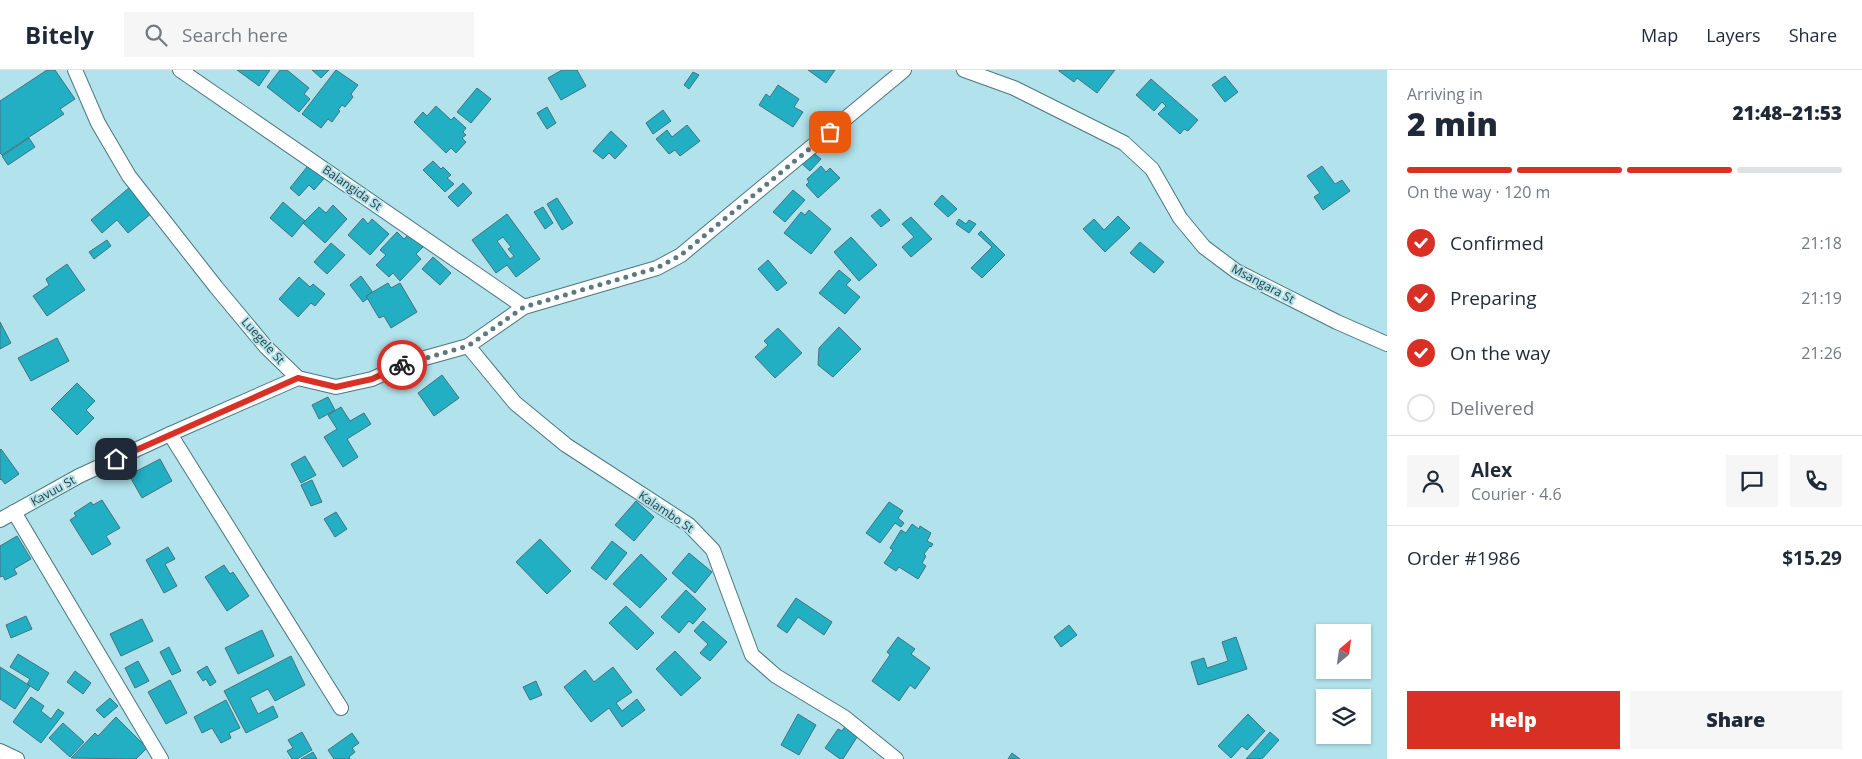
<!DOCTYPE html>
<html lang="en">
<head>
<meta charset="utf-8">
<style>
	body { margin:0; font-family:"Open Sans",sans-serif; background:#f6f6f7; color:#1f2937; height:100vh; display:flex; flex-direction:column; font-size:19px; white-space:nowrap }
	* { box-sizing:border-box; margin:0 }
	p { font-size:16px; color:#747a83 }
	.icon { flex:none; width:28px; height:28px; fill:none; stroke:currentColor; stroke-width:2; stroke-linecap:round; stroke-linejoin:round }
	.map { position:relative; flex:1; overflow:hidden }
	.panel { display:flex; flex-direction:column; background:#fff; width:475px }
	.panel>* { flex:none }
	.needle { width:32px; rotate:29deg }
	.buttons { position:absolute; left:1316px; top:554px; display:grid; gap:10px }
	.buttons a { display:grid; place-items:center; width:55px; height:55px; border-radius:0px; background:#fff; box-shadow:0 1px 4px #0004; font-size:25px }
	.pin { position:absolute; display:grid; place-items:center; width:42px; height:42px; color:#fff; margin:-21px; border-radius:10px; box-shadow:0 2px 8px #0006 }
	.courier { position:absolute; display:grid; place-items:center; width:50px; height:50px; margin:-25px; border:4px solid #d93025; border-radius:50%; background:#fff; color:#222; box-shadow:0 1px 6px #0007 }
	.head em { font-style:normal; font-weight:800 }
	.head div { display:flex; flex-direction:column-reverse }
	.head { display:flex; align-items:center; justify-content:space-between; height:85px; padding:0 20px }
	h1 { font-size:32px; font-weight:800; line-height:38px }
	.bar { display:grid; grid-template-columns:repeat(4,1fr); gap:8px 5px; align-content:center; height:60px; padding:0 20px }
	.bar i { height:6px; border-radius:4px; background:#e0e1e3 }
	.bar .selected { background:#d93025 }
	.bar p { grid-column:span 4 }
	.line { display:flex; align-items:center; gap:12px; padding:0 20px; border-top:1px solid #e0e1e3 }
	.line div { flex:1 }
	.round { display:grid; place-items:center; flex:none; width:52px; height:52px; border-radius:0px; background:#f6f6f7 }
	ol { padding:0 20px; list-style:none }
	li { display:flex; align-items:center; gap:15px; height:55px }
	li p { margin-inline-start:auto }
	li .icon { padding:5px; border-radius:50%; background:#d93025; color:#fff; stroke-width:4 }
	li:last-child { color:#747a83 }
	li i { width:28px; height:28px; border:2px solid #e0e1e3; border-radius:50% }
	.primary-button { display:flex; gap:10px; margin-top:auto; padding:10px 20px }
	.primary-button a { flex:1; height:58px; border-radius:0px; background:#d93025; color:#fff; font-size:20px; font-weight:800; line-height:58px; text-align:center }
	.primary-button a+a { background:#f6f6f7; color:#1f2937 }
	header { display:flex; align-items:center; gap:30px; box-sizing:border-box; height:70px; padding:0 25px; background:#fff; border-bottom:1px solid #e0e1e3 }
	header strong { font-size:24px }
	nav { display:flex; gap:28px; margin-inline-start:auto; font-size:18px }
	.search { width:350px; height:45px; background:#f6f6f7; display:flex; align-items:center; gap:12px; box-sizing:border-box; padding:0 18px; border-radius:0px; color:#747a83; font-size:19px }
	main { display:flex; flex:1; min-height:0 }
	.map>svg:first-child { display:block }
	.building { fill:#22aec3; stroke:#46737c; fill-rule:evenodd }
	.lines { fill:none; stroke-linecap:round; stroke-linejoin:round }
	.street-casing { stroke:#4a777f; stroke-width:16 }
	.street { stroke:#fff; stroke-width:14 }
	.done { stroke:#5c797f; stroke-width:5; stroke-dasharray:0 9 }
	.route { stroke:#d93025; stroke-width:6 }
	.labels { text-anchor:middle; stroke-width:4; stroke-linejoin:round; paint-order:stroke }
	.street-label { font-size:12px; fill:#2d4145; stroke:#b2e2eb }
</style>
</head>
<body>
<header>
<strong>Bitely</strong>
<div class="search"><svg class="icon" aria-label="search" viewBox="0 0 24 24"><circle cx="10" cy="10" r="6"/><path d="M15 15l6 6"/></svg>Search here</div>
<nav><a>Map</a><a>Layers</a><a>Share</a></nav>
</header>
<main>
<div class="map">
<svg width="1387" height="689" viewBox="0 0 1387 689">
	<rect width="100%" height="100%" fill="#b2e2eb"/>
	<g class="building">
		<path d="M47,0H55L75,29L60,39L64,44L2,85L0,83V31Z"/>
		<path d="M237,0H270L259,16Z"/>
		<path d="M280,0H287L309,18L304,24L310,29L299,42L267,17Z"/>
		<path d="M312,0H329L321,8Z"/>
		<path d="M336,0L358,15L351,24L353,27L345,37L342,35L338,40L340,41L332,52L328,49L321,58L302,44Z"/>
		<path d="M562,0H577L586,16L561,30L548,8Z"/>
		<path d="M808,0H835L826,13Z"/>
		<path d="M1059,0H1115L1097,23L1077,8L1074,12L1059,1Z"/>
		<path d="M693,2L699,5L689,19L684,15Z"/>
		<path d="M1225,6L1238,22L1225,32L1212,15Z"/>
		<path d="M1151,9L1198,50L1188,61L1184,59L1180,64L1158,44L1166,36L1162,32L1154,41L1136,25Z"/>
		<path d="M778,15L799,29L794,37L803,42L793,57L759,35L766,24L770,27Z"/>
		<path d="M477,18L491,29L471,53L457,42Z"/>
		<path d="M436,36L451,50L454,47L466,58L463,62L466,65L462,68L466,72L456,83L451,78L446,83L414,52L423,42L427,46Z"/>
		<path d="M547,37L556,53L547,59L537,43Z"/>
		<path d="M663,40L671,51L653,64L646,53Z"/>
		<path d="M687,55L700,71L680,86L675,80L669,84L656,69L667,60L672,67Z"/>
		<path d="M611,61L627,76L615,89L609,83L603,89L593,81Z"/>
		<path d="M29,68L35,77L8,95L2,86Z"/>
		<path d="M811,81L821,89L810,101L801,93Z"/>
		<path d="M433,91L441,99L443,97L451,105L447,108L454,114L445,122L423,100Z"/>
		<path d="M311,92L327,105L314,120L309,115L299,126L290,118Z"/>
		<path d="M821,96L826,102L830,98L840,108L818,128L806,115L809,112L807,109Z"/>
		<path d="M1322,96L1335,114L1342,110L1350,121L1323,140L1314,127L1320,123L1307,106Z"/>
		<path d="M463,113L472,123L458,137L448,127Z"/>
		<path d="M130,117L152,143L128,163L117,150L102,163L91,150Z"/>
		<path d="M793,120L805,130L785,152L773,142Z"/>
		<path d="M942,125L957,139L948,147L934,134Z"/>
		<path d="M557,128L573,153L562,160L547,134Z"/>
		<path d="M283,132L305,151L292,167L270,148Z"/>
		<path d="M333,135L347,149L325,173L303,153L319,137L326,143Z"/>
		<path d="M543,137L553,153L545,159L534,142Z"/>
		<path d="M880,139L890,150L881,157L871,146Z"/>
		<path d="M809,140L831,159L811,184L784,163L801,142L805,145Z"/>
		<path d="M507,144L540,189L516,207L507,195L496,203L472,170ZM503,167L511,177L508,179L514,186L510,189L497,171Z"/>
		<path d="M1118,146L1130,158L1105,182L1083,159L1094,149L1104,160Z"/>
		<path d="M911,147L932,169L911,187L902,177L914,167L902,154Z"/>
		<path d="M363,148L368,154L372,149L389,164L370,185L348,165Z"/>
		<path d="M959,149L966,154L969,150L976,154L969,163L956,154Z"/>
		<path d="M981,161L1005,185L982,208L971,198L992,177L978,164Z"/>
		<path d="M397,162L404,169L409,164L423,177L416,184L421,189L400,211L393,203L389,207L376,195L386,185L380,180Z"/>
		<path d="M851,167L877,195L859,211L834,182Z"/>
		<path d="M107,170L111,176L94,189L89,182Z"/>
		<path d="M1140,172L1164,192L1154,203L1130,183Z"/>
		<path d="M331,173L345,185L327,204L314,192Z"/>
		<path d="M433,187L451,203L440,215L422,199Z"/>
		<path d="M768,190L787,213L777,221L758,199Z"/>
		<path d="M67,194L85,220L47,246L33,226L49,215L46,209Z"/>
		<path d="M839,200L851,210L846,215L860,227L845,244L819,223Z"/>
		<path d="M361,206L374,224L363,232L350,215Z"/>
		<path d="M299,207L310,217L313,214L325,224L315,236L311,233L298,247L279,229Z"/>
		<path d="M388,213L391,218L400,213L417,242L391,258L384,246L379,248L366,226Z"/>
		<path d="M0,252L11,273L0,279Z"/>
		<path d="M839,257L861,279L833,307L818,295L819,278Z"/>
		<path d="M778,258L802,283L775,308L755,287L768,275L764,271Z"/>
		<path d="M57,268L69,291L31,311L18,288Z"/>
		<path d="M442,305L459,328L434,346L418,323Z"/>
		<path d="M77,313L95,331L86,340L94,348L77,365L51,339Z"/>
		<path d="M328,327L335,340L319,349L312,335Z"/>
		<path d="M341,337L350,351L364,343L371,354L347,369L358,387L343,397L324,367L337,359L328,345Z"/>
		<path d="M1,379L19,404L5,414L1,409L0,410V380Z"/>
		<path d="M305,386L316,405L301,413L291,394Z"/>
		<path d="M160,389L172,411L142,428L129,405Z"/>
		<path d="M312,410L322,432L311,436L301,415Z"/>
		<path d="M102,430L120,458L106,466L111,474L92,485L70,450L76,446L74,443L91,432L93,435Z"/>
		<path d="M636,431L654,447L634,471L615,455Z"/>
		<path d="M889,432L903,441L898,448L904,453L901,457L895,453L880,473L866,463Z"/>
		<path d="M336,442L347,459L335,467L324,449Z"/>
		<path d="M912,454L919,459L920,456L931,463L927,471L933,474L931,477L930,476L924,484L926,486L922,493L926,496L918,509L899,497L896,501L884,493L893,480L890,478L901,460L906,463Z"/>
		<path d="M17,466L31,489L14,499L17,504L5,510L3,506L0,507V476Z"/>
		<path d="M540,469L571,501L547,524L516,492Z"/>
		<path d="M612,471L627,483L606,510L591,498Z"/>
		<path d="M168,477L175,489L165,494L177,516L164,523L146,490Z"/>
		<path d="M689,483L712,502L695,523L672,503Z"/>
		<path d="M641,484L667,509L640,538L613,514Z"/>
		<path d="M224,495L230,504L233,502L249,526L227,541L205,507Z"/>
		<path d="M686,520L706,539L693,554L689,551L679,563L661,547Z"/>
		<path d="M796,528L832,552L824,565L798,547L787,563L777,556Z"/>
		<path d="M626,536L654,563L637,580L609,553Z"/>
		<path d="M26,546L32,559L11,568L6,555Z"/>
		<path d="M142,549L153,571L121,586L110,564Z"/>
		<path d="M703,551L727,572L710,591L700,583L708,574L694,561Z"/>
		<path d="M1069,555L1077,565L1061,577L1054,567Z"/>
		<path d="M262,560L274,586L238,604L225,578Z"/>
		<path d="M898,567L915,579L911,584L930,598L915,619L910,615L899,631L872,611L890,585L887,582Z"/>
		<path d="M1236,567L1247,599L1198,615L1191,592L1204,588L1207,598L1228,591L1222,572Z"/>
		<path d="M169,577L181,601L172,605L160,582Z"/>
		<path d="M675,581L701,608L681,626L656,599Z"/>
		<path d="M18,584L49,603L38,621L27,614L30,609L10,597Z"/>
		<path d="M291,586L305,615L275,631L268,619L250,628L258,644L273,636L278,647L246,663L224,621Z"/>
		<path d="M138,591L149,611L135,618L125,598Z"/>
		<path d="M207,596L216,612L210,616L206,609L203,611L197,602Z"/>
		<path d="M0,597L30,616L15,639L0,629Z"/>
		<path d="M613,597L632,622L616,633L622,641L637,629L645,640L622,657L609,638L591,652L564,617L585,600L594,612Z"/>
		<path d="M75,601L91,613L83,624L67,612Z"/>
		<path d="M170,610L187,643L166,654L148,622Z"/>
		<path d="M536,611L542,625L530,630L523,617Z"/>
		<path d="M31,627L44,636L41,641L51,649L58,639L64,643L41,673L13,652Z"/>
		<path d="M110,628L118,636L104,648L96,640Z"/>
		<path d="M226,630L240,658L229,663L231,668L221,673L212,658L202,663L194,647Z"/>
		<path d="M798,644L816,655L799,685L781,675Z"/>
		<path d="M1248,644L1265,661L1247,680L1242,676L1231,688L1218,676Z"/>
		<path d="M116,647L147,678L136,689L71,688L95,663L98,666Z"/>
		<path d="M63,653L84,672L70,687L49,668Z"/>
		<path d="M846,655L859,664L843,689H840L825,678L838,659L842,661Z"/>
		<path d="M302,662L312,680L297,689H292L287,681L293,678L288,670Z"/>
		<path d="M1270,662L1279,670L1262,689H1246Z"/>
		<path d="M352,663L359,673L352,678L355,682L349,687L350,689H334L328,680Z"/>
		<path d="M313,682L317,689H301Z"/>
		<path d="M1012,683L1020,689H1008Z"/>
	</g>
	<g class="lines">
		<defs>
			<g id="street">
				<path d="M75,0L98,53L129,106L216,217L266,277L298,308L336,317L372,309L407,293L468,276L524,237L657,198L681,185L904,0"/>
				<path d="M180,0L524,237"/>
				<path d="M964,0L1014,18L1124,73L1152,99L1180,148L1204,177L1236,201L1337,252L1387,274"/>
				<path d="M468,276L515,333L566,375L689,455L713,480L752,585L776,606L844,647L896,689"/>
				<path d="M170,364L341,638"/>
				<path d="M14,442L161,689"/>
				<path d="M0,450L79,406L170,364L298,308"/>
				<path d="M0,681L17,689"/>
			</g>
		</defs>
		<use href="#street" class="street-casing"/>
		<use href="#street" class="street"/>
	</g>
	<g class="lines">
		<path class="done" d="M402,295L468,276L524,237L657,198L681,185L830,62"/>
		<path class="route" d="M116,389L298,308L336,317L372,309L402,295"/>
	</g>
	<g class="labels">
		<g class="street-label">
			<text transform="translate(352 118) rotate(35)" y="4">Balangida St</text>
			<text transform="translate(1263 214) rotate(28)" y="4">Msangara St</text>
			<text transform="translate(263 271) rotate(48)" y="4">Luegele St</text>
			<text transform="translate(53 421) rotate(-29)" y="4">Kavuu St</text>
			<text transform="translate(666 442) rotate(34)" y="4">Kalambo St</text>
		</g>
	</g>
</svg>
<div class="buttons">
<a><svg class="needle" viewBox="-14 -14 28 28"><path d="M0-13l5 13h-10z" fill="#e53935"/><path d="M0 13l5-13h-10z" fill="#747a83"/></svg></a>
<a><svg class="icon" aria-label="layers" viewBox="0 0 24 24"><path d="M12 4l9 5-9 5-9-5zM3 14l9 5 9-5"/></svg></a>
</div>
<div class="pin" style="left:830px;top:62px;background:#ea580c"><svg class="icon" aria-label="bag" viewBox="0 0 24 24"><path d="M5 8h14l-1 12H6zM9 8a3 3 0 0 1 6 0"/></svg></div>
<div class="pin" style="left:116px;top:389px;background:#1f2937"><svg class="icon" aria-label="home" viewBox="0 0 24 24"><path d="M3 11l9-7 9 7M6 9v11h12V9"/></svg></div>
<div class="courier" style="left:402px;top:295px"><svg class="icon" aria-label="bike" viewBox="0 0 24 24"><circle cx="6" cy="16" r="4"/><circle cx="18" cy="16" r="4"/><path d="M6 16l4-8h5l3 8M10 8l3 8H6M13 5h3"/></svg></div>
</div>
<section class="panel">
<div class="head"><div><h1>2 min</h1><p>Arriving in</p></div><em>21:48–21:53</em></div>
<div class="bar"><i class="selected"></i><i class="selected"></i><i class="selected"></i><i></i><p>On the way · 120 m</p></div>
<ol>
<li><svg class="icon" aria-label="check" viewBox="0 0 24 24"><path d="M5 12l5 5 9-10"/></svg>Confirmed<p>21:18</p></li>
<li><svg class="icon" aria-label="check" viewBox="0 0 24 24"><path d="M5 12l5 5 9-10"/></svg>Preparing<p>21:19</p></li>
<li><svg class="icon" aria-label="check" viewBox="0 0 24 24"><path d="M5 12l5 5 9-10"/></svg>On the way<p>21:26</p></li>
<li><i></i>Delivered</li>
</ol>
<div class="line" style="height:90px"><a class="round"><svg class="icon" aria-label="person" viewBox="0 0 24 24"><circle cx="12" cy="8" r="4"/><path d="M4 21q1-7 8-7t8 7"/></svg></a><div><b>Alex</b><p>Courier · 4.6</p></div><a class="round"><svg class="icon" aria-label="chat" viewBox="0 0 24 24"><path d="M4 5h16v11H9l-5 4z"/></svg></a><a class="round"><svg class="icon" aria-label="phone" viewBox="0 0 24 24"><path d="M5 4h4l2 5-3 2q2 4 5 5l2-3 5 2v4C11 20 4 13 5 4z"/></svg></a></div>
<div class="line" style="height:65px"><div>Order #1986</div><b>$15.29</b></div>
<div class="primary-button"><a>Help</a><a>Share</a></div>
</section>
</main>
</body>
</html>
